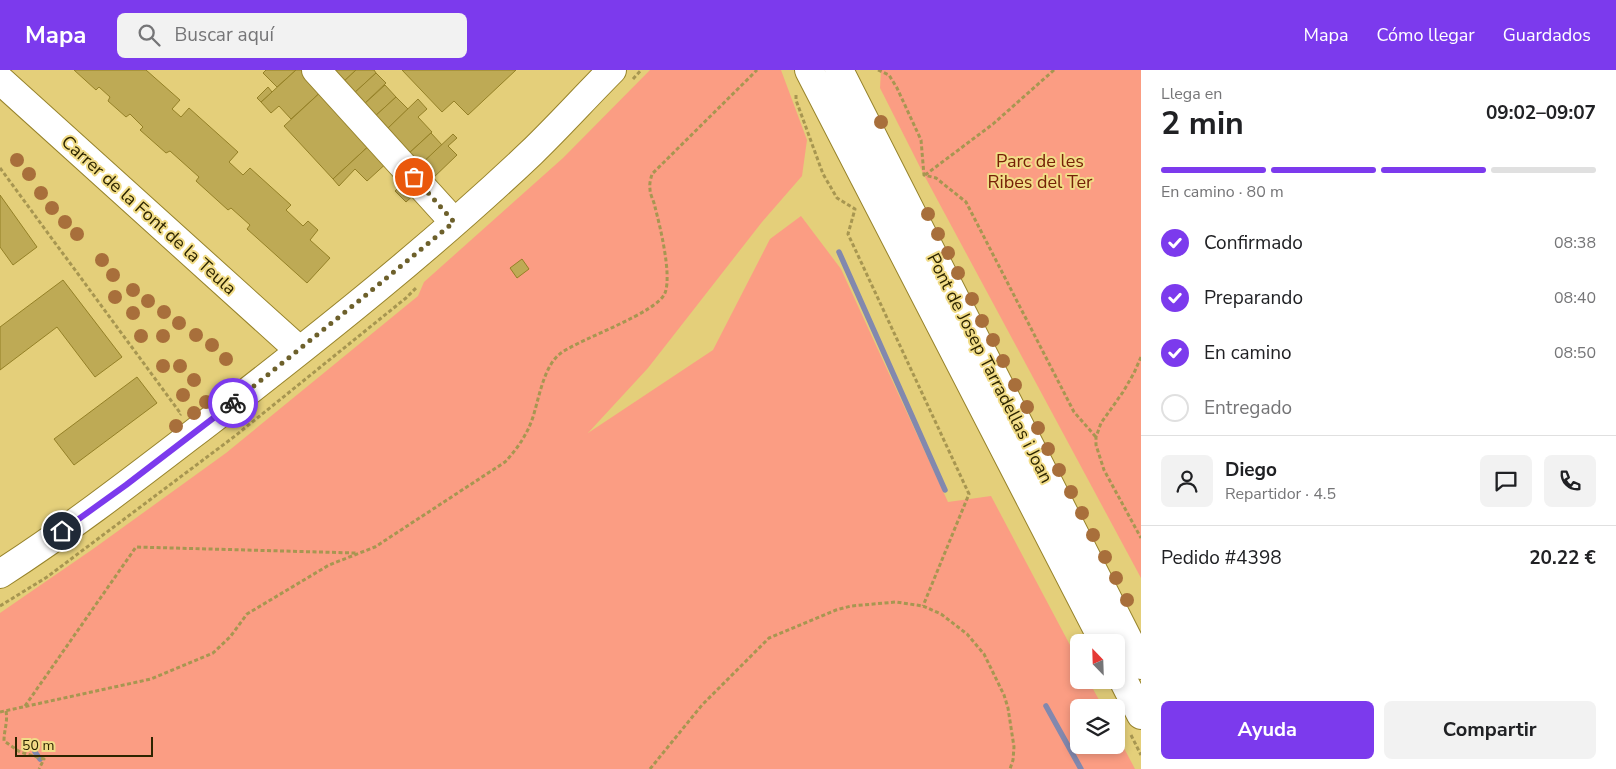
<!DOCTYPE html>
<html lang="es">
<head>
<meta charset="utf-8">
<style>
	body { margin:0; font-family:"Nunito Sans",sans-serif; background:#f2f2f2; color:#202124; height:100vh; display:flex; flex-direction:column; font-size:19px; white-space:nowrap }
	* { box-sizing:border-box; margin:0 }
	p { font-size:16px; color:#757577 }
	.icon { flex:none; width:28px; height:28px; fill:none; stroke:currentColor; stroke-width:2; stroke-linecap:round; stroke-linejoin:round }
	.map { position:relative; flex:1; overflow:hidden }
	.details { display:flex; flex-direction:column; background:#fff; width:475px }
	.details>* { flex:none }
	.needle { width:32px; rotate:337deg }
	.controls { position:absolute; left:1070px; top:564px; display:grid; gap:10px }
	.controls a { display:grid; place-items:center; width:55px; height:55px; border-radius:8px; background:#fff; box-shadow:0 2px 8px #0003; font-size:25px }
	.scale { position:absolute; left:15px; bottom:12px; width:138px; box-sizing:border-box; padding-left:5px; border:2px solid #2d2500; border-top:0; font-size:14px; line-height:18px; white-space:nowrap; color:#2d2500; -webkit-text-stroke:4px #f1dc87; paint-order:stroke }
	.pin { position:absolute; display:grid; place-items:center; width:42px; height:42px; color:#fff; margin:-21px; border:2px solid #fff; border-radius:50%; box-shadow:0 1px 5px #0007 }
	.courier { position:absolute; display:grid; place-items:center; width:50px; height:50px; margin:-25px; border:4px solid #7c3aed; border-radius:50%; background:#fff; color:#222; box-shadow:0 1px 6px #0007 }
	.overview em { font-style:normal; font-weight:700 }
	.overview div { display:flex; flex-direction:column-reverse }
	.overview { display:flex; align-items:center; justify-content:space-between; height:85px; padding:0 20px }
	h1 { font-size:32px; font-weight:700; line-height:38px }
	.bar { display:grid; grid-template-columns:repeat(4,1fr); gap:8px 5px; align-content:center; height:60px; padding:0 20px }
	.bar i { height:6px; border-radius:4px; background:#e0e0e0 }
	.bar .current { background:#7c3aed }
	.bar p { grid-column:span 4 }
	.line { display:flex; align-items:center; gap:12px; padding:0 20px; border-top:1px solid #e0e0e0 }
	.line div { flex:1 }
	.round { display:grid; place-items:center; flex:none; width:52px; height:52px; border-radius:8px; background:#f2f2f2 }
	ol { padding:0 20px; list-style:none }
	li { display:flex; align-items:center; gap:15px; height:55px }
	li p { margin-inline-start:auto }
	li .icon { padding:5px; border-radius:50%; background:#7c3aed; color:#fff; stroke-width:4 }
	li:last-child { color:#757577 }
	li i { width:28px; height:28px; border:2px solid #e0e0e0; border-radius:50% }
	.cta { display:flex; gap:10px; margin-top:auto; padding:10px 20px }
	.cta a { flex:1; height:58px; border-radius:8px; background:#7c3aed; color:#fff; font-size:20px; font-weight:700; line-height:58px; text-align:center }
	.cta a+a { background:#f2f2f2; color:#202124 }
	header { display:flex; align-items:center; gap:30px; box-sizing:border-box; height:70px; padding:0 25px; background:#7c3aed; color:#fff }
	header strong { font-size:24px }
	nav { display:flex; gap:28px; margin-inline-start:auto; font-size:18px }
	.search { width:350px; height:45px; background:#f2f2f2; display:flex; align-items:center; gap:12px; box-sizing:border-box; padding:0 18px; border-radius:8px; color:#757577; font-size:19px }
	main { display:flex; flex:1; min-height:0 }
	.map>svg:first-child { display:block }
	.green { fill:#fb9d83 }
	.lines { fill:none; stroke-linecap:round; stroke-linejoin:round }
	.stream { stroke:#8288ae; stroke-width:5.5 }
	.building { fill:#beaa55; stroke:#948027 }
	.minor-casing { stroke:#97832b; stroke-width:30 }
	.path { stroke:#a79651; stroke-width:3; stroke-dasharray:4 2.5; stroke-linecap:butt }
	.minor { stroke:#fff; stroke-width:28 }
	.tree { fill:#a86f3b }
	.done { stroke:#6d602b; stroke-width:5; stroke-dasharray:0 9 }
	.route { stroke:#7c3aed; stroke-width:6 }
	.labels { text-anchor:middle; stroke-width:4; stroke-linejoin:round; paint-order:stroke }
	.park-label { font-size:18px; fill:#762107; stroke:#f1dc87 }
	.street-label { font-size:18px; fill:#2d2500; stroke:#f1dc87 }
</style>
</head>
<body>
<header>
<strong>Mapa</strong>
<div class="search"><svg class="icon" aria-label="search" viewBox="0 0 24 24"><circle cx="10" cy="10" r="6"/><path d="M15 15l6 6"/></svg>Buscar aquí</div>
<nav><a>Mapa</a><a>Cómo llegar</a><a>Guardados</a></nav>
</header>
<main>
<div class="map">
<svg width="1141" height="699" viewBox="0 0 1141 699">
	<rect width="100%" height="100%" fill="#e4cf7a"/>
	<g class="green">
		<path d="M650,0H781L807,70L802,106L762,152L648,298L588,363L713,280L770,169L801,146L841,199L948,432L991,426L1079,592V610H1088L1103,637L1079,638V675H1116V663L1135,699H0V543L93,479L226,383L418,226L424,212L563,88Z"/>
		<path d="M881,0H1141V508L924,105L880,18Z"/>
	</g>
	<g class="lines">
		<g class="stream">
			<path d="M839,182L945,420"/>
			<path d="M1046,636L1081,699"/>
			<path d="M35,682L40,689"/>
		</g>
	</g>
	<g class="building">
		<path d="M74,0H146L180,30L172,39L181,47L189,38L238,82L229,92L243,105L250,98L291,135L286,140L303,156L308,151L318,160L310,170L330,188L307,213L247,159L250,155L231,138L228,140L196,111L199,107L170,81L166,83L140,60L143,57L130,44L126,47L108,31L110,27L99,17L96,20Z"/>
		<path d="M266,0H296L277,17L263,3Z"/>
		<path d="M296,0H306L324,19L291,49L279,36L271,43L261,32Z"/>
		<path d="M335,0H356L341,14L331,3Z"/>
		<path d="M356,0H374L376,3L352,25L341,14Z"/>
		<path d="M402,0H516L468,45L454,31L442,42Z"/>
		<path d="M376,3L386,13L362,36L352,25Z"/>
		<path d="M385,15L396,27L373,48L362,36Z"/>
		<path d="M268,17L272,22L261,32L257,28Z"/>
		<path d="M324,19L373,72L333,109L284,56Z"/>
		<path d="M396,27L408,39L385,61L373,48Z"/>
		<path d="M418,29L427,39L418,47L432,62L407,85L385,61Z"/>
		<path d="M431,63L442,75L418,97L407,85Z"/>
		<path d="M453,64L457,68L448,76L457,85L431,110L418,97Z"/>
		<path d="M373,72L390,90L367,111L355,99L339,116L333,109Z"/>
		<path d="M407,110L418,121L406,132L395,121Z"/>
		<path d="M0,125L37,177L13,195L0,177Z"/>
		<path d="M522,189L529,199L517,208L510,198Z"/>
		<path d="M63,210L122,287L95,307L57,257L0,300V257Z"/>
		<path d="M137,307L157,333L74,395L54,369Z"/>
	</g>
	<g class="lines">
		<defs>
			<g id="minor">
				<path d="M316,0L454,152"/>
				<path d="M809,0L1104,572"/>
				<path d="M839,0L1141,595"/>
				<path d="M0,10L299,280"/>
				<path d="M0,504C76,455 147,399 219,344C326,261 433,176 531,83C559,56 585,27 612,0"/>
				<path d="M1116,596L1141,645"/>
			</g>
		</defs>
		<use href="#minor" class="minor-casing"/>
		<g class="path">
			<path d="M878,0L889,5L897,18L921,70L924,105L936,108L966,132L1074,342L1096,367"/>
			<path d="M633,9L641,0"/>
			<path d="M796,25V30L823,104L837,128L855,139L848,164L969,424L923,536"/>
			<path d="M0,98L181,344L180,345"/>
			<path d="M925,105L993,54L1054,0"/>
			<path d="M1141,287L1134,303L1123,322L1101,353L1096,367V375L1104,400L1141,468"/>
			<path d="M0,536L47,507L235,366L406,228L416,218"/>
			<path d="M25,636L136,477L356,483"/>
			<path d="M6,641C8,652 4,660 4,671L20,682L44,689L39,699"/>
			<path d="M0,642L151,609L213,583L230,567L247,544L329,495L375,477L505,392C517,379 527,365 533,347C539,328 544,295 561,283C582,268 657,243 665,223C672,205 660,156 655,137C654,131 650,125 650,119C649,114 651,108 652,104L757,0"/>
			<path d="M1131,665L1141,685"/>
			<path d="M650,699L702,635L769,568L836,540L851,536L896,532L923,536L941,544L967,564L984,584L1004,625L1008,638L1014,677L1013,690L1010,699"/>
		</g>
		<use href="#minor" class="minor"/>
	</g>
	<g class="tree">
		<circle cx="881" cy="52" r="7"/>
		<circle cx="17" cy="90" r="7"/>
		<circle cx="29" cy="104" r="7"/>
		<circle cx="41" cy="123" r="7"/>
		<circle cx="52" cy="138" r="7"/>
		<circle cx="928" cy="144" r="7"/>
		<circle cx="65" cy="152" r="7"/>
		<circle cx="77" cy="164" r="7"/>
		<circle cx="938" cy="164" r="7"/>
		<circle cx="948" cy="183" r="7"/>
		<circle cx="102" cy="190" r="7"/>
		<circle cx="958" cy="203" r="7"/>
		<circle cx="113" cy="205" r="7"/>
		<circle cx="133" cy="220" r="7"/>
		<circle cx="115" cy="227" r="7"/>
		<circle cx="972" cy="229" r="7"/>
		<circle cx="148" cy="231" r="7"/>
		<circle cx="164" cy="242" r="7"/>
		<circle cx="133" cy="243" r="7"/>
		<circle cx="982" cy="251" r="7"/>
		<circle cx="179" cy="253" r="7"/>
		<circle cx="196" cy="265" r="7"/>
		<circle cx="141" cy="266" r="7"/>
		<circle cx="163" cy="266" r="7"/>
		<circle cx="993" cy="270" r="7"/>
		<circle cx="212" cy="275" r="7"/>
		<circle cx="226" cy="289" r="7"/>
		<circle cx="1003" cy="291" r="7"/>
		<circle cx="163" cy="296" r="7"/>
		<circle cx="180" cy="296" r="7"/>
		<circle cx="194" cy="310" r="7"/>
		<circle cx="1015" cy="315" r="7"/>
		<circle cx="183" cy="325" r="7"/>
		<circle cx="206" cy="332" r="7"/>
		<circle cx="1027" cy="337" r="7"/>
		<circle cx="194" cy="343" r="7"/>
		<circle cx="176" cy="356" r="7"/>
		<circle cx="1038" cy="358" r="7"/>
		<circle cx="1048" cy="379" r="7"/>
		<circle cx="1059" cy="400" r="7"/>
		<circle cx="1071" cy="422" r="7"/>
		<circle cx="1082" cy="443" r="7"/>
		<circle cx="1093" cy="465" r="7"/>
		<circle cx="1105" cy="487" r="7"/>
		<circle cx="1116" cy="508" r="7"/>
		<circle cx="1127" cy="530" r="7"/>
	</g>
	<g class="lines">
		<path class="done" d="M233,333L355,234L454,152L414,107"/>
		<path class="route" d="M62,461L126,415L233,333"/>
	</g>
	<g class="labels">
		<g class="park-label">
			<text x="1040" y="97">Parc de les<tspan x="1040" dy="21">Ribes del Ter</tspan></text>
		</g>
		<g class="street-label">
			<text transform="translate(149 145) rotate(42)" y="6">Carrer de la Font de la Teula</text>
			<text transform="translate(990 298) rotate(63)" y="6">Pont de Josep Tarradellas i Joan</text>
		</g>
	</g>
</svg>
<div class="controls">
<a><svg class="needle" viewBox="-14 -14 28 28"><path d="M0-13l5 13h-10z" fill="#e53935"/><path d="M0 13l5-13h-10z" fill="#757577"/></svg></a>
<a><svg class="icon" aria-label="layers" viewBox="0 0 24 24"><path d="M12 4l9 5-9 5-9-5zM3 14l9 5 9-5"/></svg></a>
</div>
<div class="scale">50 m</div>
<div class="pin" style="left:414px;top:107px;background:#ea580c"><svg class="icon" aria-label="bag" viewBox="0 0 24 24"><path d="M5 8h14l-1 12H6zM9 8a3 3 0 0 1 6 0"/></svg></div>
<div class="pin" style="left:62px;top:461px;background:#1f2937"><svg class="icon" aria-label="home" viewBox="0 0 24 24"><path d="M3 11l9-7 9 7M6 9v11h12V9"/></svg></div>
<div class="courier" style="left:233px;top:333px"><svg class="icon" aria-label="bike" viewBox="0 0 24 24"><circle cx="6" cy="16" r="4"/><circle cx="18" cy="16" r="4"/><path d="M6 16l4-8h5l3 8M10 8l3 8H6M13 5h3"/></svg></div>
</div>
<section class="details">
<div class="overview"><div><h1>2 min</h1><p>Llega en</p></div><em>09:02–09:07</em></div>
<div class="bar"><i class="current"></i><i class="current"></i><i class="current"></i><i></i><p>En camino · 80 m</p></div>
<ol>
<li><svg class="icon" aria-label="check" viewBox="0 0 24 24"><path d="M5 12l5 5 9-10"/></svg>Confirmado<p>08:38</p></li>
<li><svg class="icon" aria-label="check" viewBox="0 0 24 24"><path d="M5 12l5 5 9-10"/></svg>Preparando<p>08:40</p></li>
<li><svg class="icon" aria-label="check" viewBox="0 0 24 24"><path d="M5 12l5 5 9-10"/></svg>En camino<p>08:50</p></li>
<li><i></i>Entregado</li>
</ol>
<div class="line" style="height:90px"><a class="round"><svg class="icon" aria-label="person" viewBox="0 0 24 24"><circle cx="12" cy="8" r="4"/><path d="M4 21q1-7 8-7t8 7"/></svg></a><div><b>Diego</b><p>Repartidor · 4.5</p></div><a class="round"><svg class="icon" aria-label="chat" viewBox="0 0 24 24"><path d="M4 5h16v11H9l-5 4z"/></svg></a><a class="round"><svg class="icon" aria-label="phone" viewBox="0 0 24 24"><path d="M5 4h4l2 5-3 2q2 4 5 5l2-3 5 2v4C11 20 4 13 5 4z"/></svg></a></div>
<div class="line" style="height:65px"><div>Pedido #4398</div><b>20.22 €</b></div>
<div class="cta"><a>Ayuda</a><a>Compartir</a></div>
</section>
</main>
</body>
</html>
